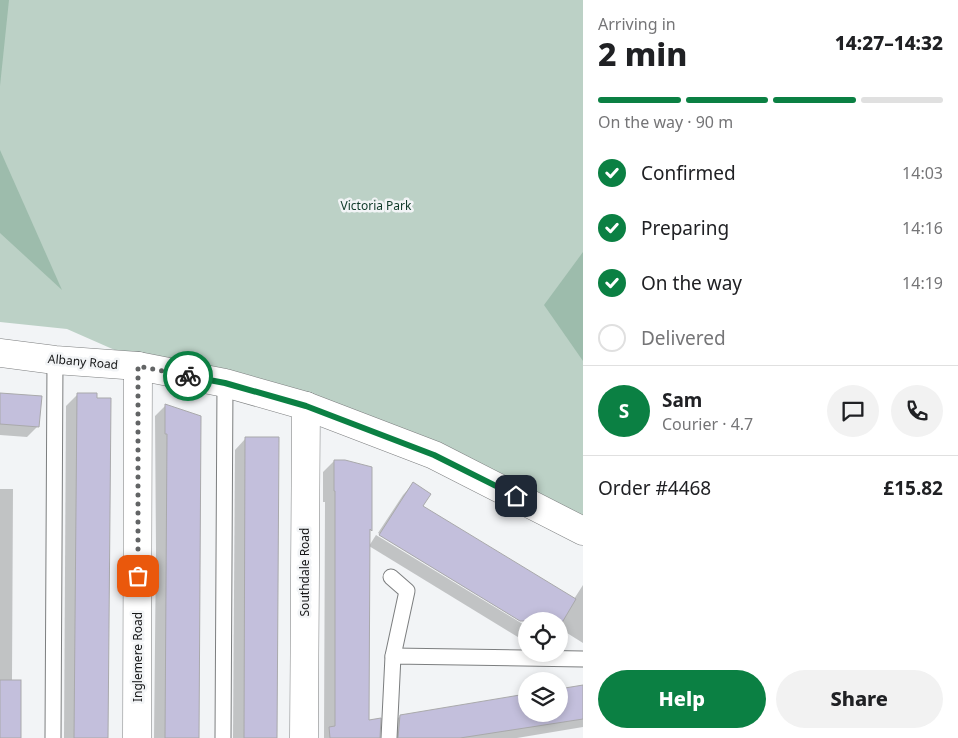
<!DOCTYPE html>
<html lang="en">
<head>
<meta charset="utf-8">
<style>
	body { margin:0; font-family:"Noto Sans",sans-serif; background:#f2f2f2; color:#202124; height:100vh; display:flex; flex-direction:column; font-size:19px; white-space:nowrap }
	* { box-sizing:border-box; margin:0 }
	p { font-size:16px; color:#757577 }
	.icon { flex:none; width:28px; height:28px; fill:none; stroke:currentColor; stroke-width:2; stroke-linecap:round; stroke-linejoin:round }
	.map { position:relative; flex:1; overflow:hidden }
	.sheet { display:flex; flex-direction:column; background:#fff; width:375px }
	.sheet>* { flex:none }
	.buttons { position:absolute; left:518px; top:612px; display:grid; gap:10px }
	.buttons a { display:grid; place-items:center; width:50px; height:50px; border-radius:50%; background:#fff; box-shadow:0 2px 8px #0003; font-size:25px }
	.pin { position:absolute; display:grid; place-items:center; width:42px; height:42px; color:#fff; margin:-21px; border-radius:10px; box-shadow:0 2px 8px #0006 }
	.courier { position:absolute; display:grid; place-items:center; width:50px; height:50px; margin:-25px; border:4px solid #0b8043; border-radius:50%; background:#fff; color:#222; box-shadow:0 1px 6px #0007 }
	.head em { font-style:normal; font-weight:800 }
	.head div { display:flex; flex-direction:column-reverse }
	.head { display:flex; align-items:center; justify-content:space-between; height:85px; padding:0 15px }
	h1 { font-size:32px; font-weight:800; line-height:38px }
	.bar { display:grid; grid-template-columns:repeat(4,1fr); gap:8px 5px; align-content:center; height:60px; padding:0 15px }
	.bar i { height:6px; border-radius:4px; background:#e0e0e0 }
	.bar .current { background:#0b8043 }
	.bar p { grid-column:span 4 }
	.line { display:flex; align-items:center; gap:12px; padding:0 15px; border-top:1px solid #e0e0e0 }
	.line div { flex:1 }
	.round { display:grid; place-items:center; flex:none; width:52px; height:52px; border-radius:26px; background:#f2f2f2 }
	ol { padding:0 15px; list-style:none }
	li { display:flex; align-items:center; gap:15px; height:55px }
	li p { margin-inline-start:auto }
	li .icon { padding:5px; border-radius:50%; background:#0b8043; color:#fff; stroke-width:4 }
	li:last-child { color:#757577 }
	li i { width:28px; height:28px; border:2px solid #e0e0e0; border-radius:50% }
	.primary-button { display:flex; gap:10px; margin-top:auto; padding:10px 15px }
	.primary-button a { flex:1; height:58px; border-radius:30px; background:#0b8043; color:#fff; font-size:20px; font-weight:800; line-height:58px; text-align:center }
	.primary-button a+a { background:#f2f2f2; color:#202124 }
	main { display:flex; flex:1; min-height:0 }
	.map>svg:first-child { display:block }
	.green { fill:#bcd1c6 }
	.forest { fill:#9dbcac }
	.shadow { fill:#0003 }
	.building { fill:#c3bfdc; stroke:#a9a9ab }
	.lines { fill:none; stroke-linecap:round; stroke-linejoin:round }
	.service-casing { stroke:#7c7e7f; stroke-width:17 }
	.minor-casing { stroke:#7c7e7f; stroke-width:29 }
	.service { stroke:#fff; stroke-width:15 }
	.minor { stroke:#fff; stroke-width:28 }
	.done { stroke:#626465; stroke-width:5; stroke-dasharray:0 9 }
	.route { stroke:#0b8043; stroke-width:6 }
	.labels { text-anchor:middle; stroke-width:5; stroke-linejoin:round; paint-order:stroke }
	.park-label { font-size:12px; fill:#0d3827; stroke:#f2f4f6 }
	.street-label { font-size:12px; fill:#151617; stroke:#f2f4f6 }
</style>
</head>
<body>
<main>
<div class="map">
<svg width="583" height="738" viewBox="0 0 583 738">
	<rect width="100%" height="100%" fill="#f2f4f6"/>
	<path class="green" d="M0,0H583V527L436,451L142,362L67,329L0,322Z"/>
	<g class="forest">
		<path d="M0,0H9L0,86Z"/>
		<path d="M0,150L62,290L0,233Z"/>
		<path d="M583,252V361L544,305Z"/>
	</g>
	<g class="shadow">
		<path d="M0,394L38,426L27,437L0,435Z"/>
		<path d="M77,395L107,738H64L66,406Z"/>
		<path d="M166,405L198,738H154L156,549L155,416Z"/>
		<path d="M246,438L276,738H233L235,450Z"/>
		<path d="M334,461L371,468V530L368,533L367,722L378,738H324L325,502H323V472Z"/>
		<path d="M413,484L421,506L574,599L583,585V643L559,628V621H526V623L378,533L403,495Z"/>
		<path d="M0,489H13L12,681L20,738H0Z"/>
		<path d="M376,535L526,626V642L369,546Z"/>
		<path d="M583,686V727L517,738H388L389,727L400,716L526,696V714H559V690Z"/>
	</g>
	<g class="building">
		<path d="M0,393L42,396L39,427L0,424Z"/>
		<path d="M77,393H97V398H111L108,738H74Z"/>
		<path d="M165,404L201,416L199,738H165L167,434H165Z"/>
		<path d="M245,437H279L277,738H244Z"/>
		<path d="M334,460H345L372,467V531L370,529L369,720L381,718L380,738H330L329,727L335,726V491H334Z"/>
		<path d="M413,482L431,494L423,506L576,599L560,626L559,621H520L379,535Z"/>
		<rect x="0" y="680" width="21" height="58"/>
		<path d="M583,685V719L460,738H398L400,715L526,694V714H559V689Z"/>
	</g>
	<g class="lines">
		<defs>
			<g id="service">
				<path d="M391,577L407,591L393,656"/>
				<path d="M53,738L55,360"/>
				<path d="M223,738L225,383"/>
				<path d="M389,738L393,656L583,659"/>
			</g>
			<g id="minor">
				<path d="M0,353L55,360L138,366L225,383L306,406L434,455L583,531"/>
				<path d="M137,738L138,366"/>
				<path d="M304,738L306,406"/>
			</g>
		</defs>
		<use href="#service" class="service-casing"/>
		<use href="#minor" class="minor-casing"/>
		<use href="#service" class="service"/>
		<use href="#minor" class="minor"/>
	</g>
	<g class="lines">
		<path class="done" d="M138,576V366L188,376"/>
		<path class="route" d="M188,376L225,383L306,406L434,455L516,496"/>
	</g>
	<g class="labels">
		<g class="park-label">
			<text x="376" y="210">Victoria Park</text>
		</g>
		<g class="street-label">
			<text transform="translate(83 362) rotate(5)" y="4">Albany Road</text>
			<text transform="translate(305 572) rotate(-90)" y="4">Southdale Road</text>
			<text transform="translate(138 657) rotate(-90)" y="4">Inglemere Road</text>
		</g>
	</g>
</svg>
<div class="buttons">
<a><svg class="icon" aria-label="locate" viewBox="0 0 24 24"><circle cx="12" cy="12" r="6"/><path d="M12 2v4M12 18v4M2 12h4M18 12h4"/></svg></a>
<a><svg class="icon" aria-label="layers" viewBox="0 0 24 24"><path d="M12 4l9 5-9 5-9-5zM3 14l9 5 9-5"/></svg></a>
</div>
<div class="pin" style="left:138px;top:576px;background:#ea580c"><svg class="icon" aria-label="bag" viewBox="0 0 24 24"><path d="M5 8h14l-1 12H6zM9 8a3 3 0 0 1 6 0"/></svg></div>
<div class="pin" style="left:516px;top:496px;background:#1f2937"><svg class="icon" aria-label="home" viewBox="0 0 24 24"><path d="M3 11l9-7 9 7M6 9v11h12V9"/></svg></div>
<div class="courier" style="left:188px;top:376px"><svg class="icon" aria-label="bike" viewBox="0 0 24 24"><circle cx="6" cy="16" r="4"/><circle cx="18" cy="16" r="4"/><path d="M6 16l4-8h5l3 8M10 8l3 8H6M13 5h3"/></svg></div>
</div>
<section class="sheet">
<div class="head"><div><h1>2 min</h1><p>Arriving in</p></div><em>14:27–14:32</em></div>
<div class="bar"><i class="current"></i><i class="current"></i><i class="current"></i><i></i><p>On the way · 90 m</p></div>
<ol>
<li><svg class="icon" aria-label="check" viewBox="0 0 24 24"><path d="M5 12l5 5 9-10"/></svg>Confirmed<p>14:03</p></li>
<li><svg class="icon" aria-label="check" viewBox="0 0 24 24"><path d="M5 12l5 5 9-10"/></svg>Preparing<p>14:16</p></li>
<li><svg class="icon" aria-label="check" viewBox="0 0 24 24"><path d="M5 12l5 5 9-10"/></svg>On the way<p>14:19</p></li>
<li><i></i>Delivered</li>
</ol>
<div class="line" style="height:90px"><b class="round" style="background:#0b8043;color:#fff">S</b><div><b>Sam</b><p>Courier · 4.7</p></div><a class="round"><svg class="icon" aria-label="chat" viewBox="0 0 24 24"><path d="M4 5h16v11H9l-5 4z"/></svg></a><a class="round"><svg class="icon" aria-label="phone" viewBox="0 0 24 24"><path d="M5 4h4l2 5-3 2q2 4 5 5l2-3 5 2v4C11 20 4 13 5 4z"/></svg></a></div>
<div class="line" style="height:65px"><div>Order #4468</div><b>£15.82</b></div>
<div class="primary-button"><a>Help</a><a>Share</a></div>
</section>
</main>
</body>
</html>
